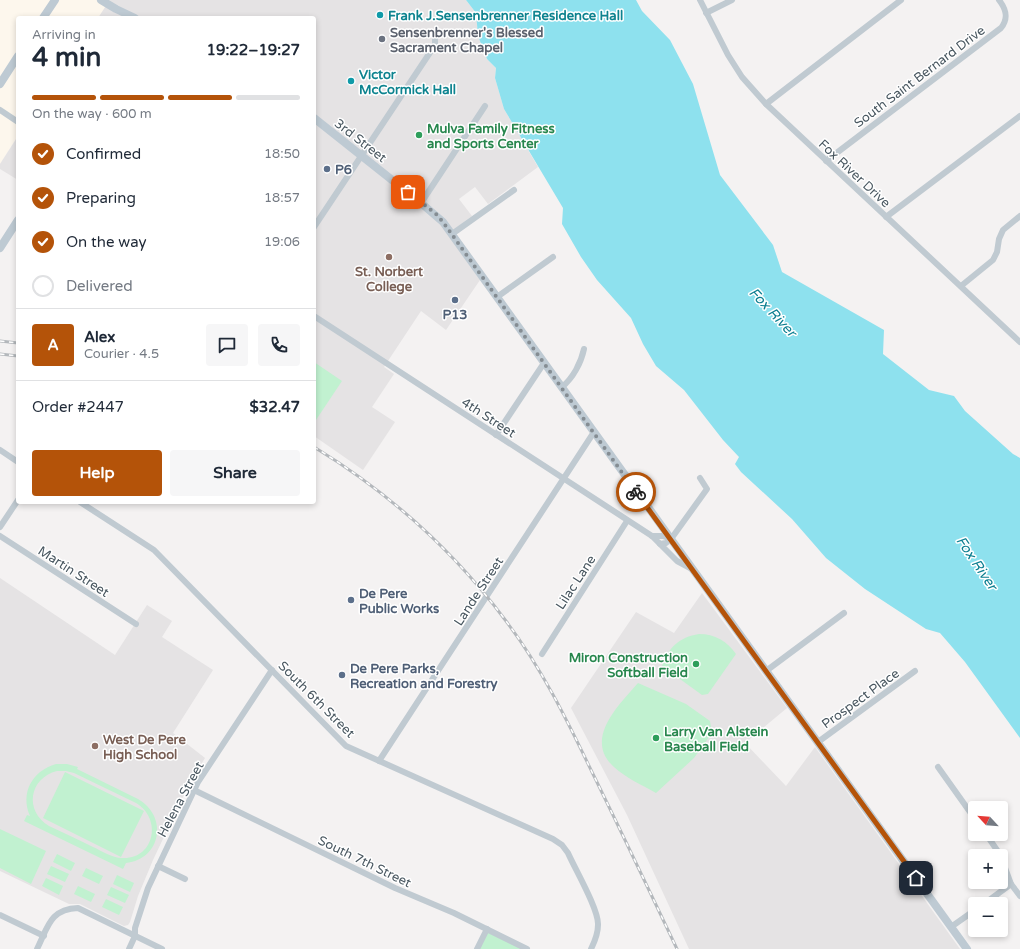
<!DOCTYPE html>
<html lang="en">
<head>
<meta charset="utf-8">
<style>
	body { margin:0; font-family:"Varela Round",sans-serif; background:#f6f6f7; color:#1f2937; height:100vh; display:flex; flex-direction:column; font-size:15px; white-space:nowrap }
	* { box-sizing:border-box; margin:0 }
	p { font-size:13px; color:#747a83 }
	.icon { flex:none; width:22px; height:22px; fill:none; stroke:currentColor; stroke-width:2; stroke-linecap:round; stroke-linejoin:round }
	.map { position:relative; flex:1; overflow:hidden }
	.details { position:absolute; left:16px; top:16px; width:300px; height:488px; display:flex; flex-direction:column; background:#fff; border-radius:4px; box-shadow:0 2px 6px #0003 }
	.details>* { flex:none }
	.needle { width:26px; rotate:296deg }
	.controls { position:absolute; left:968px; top:801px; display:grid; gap:8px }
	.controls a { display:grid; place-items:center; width:40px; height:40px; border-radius:4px; background:#fff; box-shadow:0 2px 6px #0003; font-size:20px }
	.pin { position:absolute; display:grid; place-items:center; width:34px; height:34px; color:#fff; margin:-17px; border-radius:8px; box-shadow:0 2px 6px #0006 }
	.courier { position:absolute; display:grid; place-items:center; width:40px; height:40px; margin:-20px; border:3px solid #b45309; border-radius:50%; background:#fff; color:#222; box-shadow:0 1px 5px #0007 }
	.summary em { font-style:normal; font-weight:800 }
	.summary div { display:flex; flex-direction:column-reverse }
	.summary { display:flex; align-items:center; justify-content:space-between; height:68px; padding:0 16px }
	h1 { font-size:26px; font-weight:800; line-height:30px }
	.bar { display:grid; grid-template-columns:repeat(4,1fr); gap:6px 4px; align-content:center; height:48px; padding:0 16px }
	.bar i { height:5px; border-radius:3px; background:#e0e1e3 }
	.bar .on { background:#b45309 }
	.bar p { grid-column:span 4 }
	.line { display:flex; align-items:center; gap:10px; padding:0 16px; border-top:1px solid #e0e1e3 }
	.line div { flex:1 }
	.round { display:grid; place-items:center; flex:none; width:42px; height:42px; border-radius:4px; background:#f6f6f7 }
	ol { padding:0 16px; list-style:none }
	li { display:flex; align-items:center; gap:12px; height:44px }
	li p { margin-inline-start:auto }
	li .icon { padding:4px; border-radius:50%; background:#b45309; color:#fff; stroke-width:4 }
	li:last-child { color:#747a83 }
	li i { width:22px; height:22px; border:2px solid #e0e1e3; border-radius:50% }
	.button { display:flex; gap:8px; margin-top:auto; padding:8px 16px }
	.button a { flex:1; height:46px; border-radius:4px; background:#b45309; color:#fff; font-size:16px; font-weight:800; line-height:46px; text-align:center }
	.button a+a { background:#f6f6f7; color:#1f2937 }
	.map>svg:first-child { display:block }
	.commercial { fill:#fdf7ed }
	.education { fill:#e5e3e4 }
	.green { fill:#c1f1d0; fill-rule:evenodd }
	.water { fill:#8ee1ee }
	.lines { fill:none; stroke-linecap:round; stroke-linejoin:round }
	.street { stroke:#c0cad1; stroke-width:6 }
	.secondary { stroke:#becad3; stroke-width:8 }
	.rail-casing { stroke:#b4b8bc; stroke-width:3 }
	.rail { stroke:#fff; stroke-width:1.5; stroke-dasharray:4.5; stroke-linecap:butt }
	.done { stroke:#858d93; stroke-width:4; stroke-dasharray:0 7.2 }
	.route { stroke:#b45309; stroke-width:5 }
	.culture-dot { fill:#0f9aa8; stroke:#fff; stroke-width:1.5 }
	.worship-dot { fill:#6b7280; stroke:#fff; stroke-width:1.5 }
	.leisure-dot { fill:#2e9e5b; stroke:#fff; stroke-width:1.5 }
	.service-dot { fill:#5c6f8a; stroke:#fff; stroke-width:1.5 }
	.education-dot { fill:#8d6e63; stroke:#fff; stroke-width:1.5 }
	.labels { text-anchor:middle; stroke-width:3; stroke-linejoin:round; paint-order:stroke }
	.culture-label { font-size:13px; font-weight:bold; fill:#0d838f; stroke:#fff; text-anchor:start }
	.worship-label { font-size:13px; font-weight:bold; fill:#5b616d; stroke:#fff; text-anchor:start }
	.street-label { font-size:13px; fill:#495760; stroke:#fff }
	.leisure-label { font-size:13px; font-weight:bold; fill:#27864d; stroke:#fff; text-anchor:start }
	.service-label { font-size:13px; font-weight:bold; fill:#4e5e75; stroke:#fff; text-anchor:start }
	.education-label { font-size:13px; font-weight:bold; fill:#785e54; stroke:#fff }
	.water-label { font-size:14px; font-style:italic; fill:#0c7f91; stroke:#fff }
</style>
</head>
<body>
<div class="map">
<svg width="1020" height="949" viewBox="0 0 1020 949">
	<rect width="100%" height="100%" fill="#f4f2f2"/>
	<path class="commercial" d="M0,0H101L110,5L100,18H18V136L0,164Z"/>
	<g class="education">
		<path d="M108,0H466L476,13L478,36L487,59L496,68L495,78L504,109L538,167L488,204L475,187L459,199L472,216L448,234L480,280L446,330L421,311L384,367L394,374L372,407L395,422L363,470L314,436V18H98L109,1Z"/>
		<path d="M18,136V180L0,169V164Z"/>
		<path d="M0,578L115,655L147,605L172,621L162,637L213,670L173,733L205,758L189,784L153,860L138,896L130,922L128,925L124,926L80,904H69L0,871Z"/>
		<path d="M702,593L787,708L745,743L786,786L815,747L960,949H689L627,815L571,708L636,612L674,633Z"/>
	</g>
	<g class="green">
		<path d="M314,362L342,381L314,423Z"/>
		<path d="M699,634C715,634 727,641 736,654L708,694L702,695L662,666C668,648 679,637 699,634Z"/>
		<path d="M638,683L686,704L710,721L712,733L694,758L656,793C642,785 626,778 614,767C583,739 619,705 638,683Z"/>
		<path d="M56,764H67L78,767L77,769L138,799C168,816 162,859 126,863L123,869L24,821L27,815L30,816C20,793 32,771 56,764ZM57,771H66L74,773L136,803C163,819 154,860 122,858C112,858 102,851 93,847C79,840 64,833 49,826C24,811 29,778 57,771Z"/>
		<path d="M65,772L144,811L121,857L43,818Z"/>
		<path d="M0,829L46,851L31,884L0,868Z"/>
		<path d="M57,854L75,863L71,871L53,862Z"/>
		<path d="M51,866L69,874L65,882L47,874Z"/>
		<path d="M86,868L103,876L99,884L82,876Z"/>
		<path d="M117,875L134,883L130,892L113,884Z"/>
		<path d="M46,878L63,886L59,895L42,886Z"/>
		<path d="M78,886L95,894L91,902L74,894Z"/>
		<path d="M111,887L129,895L125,903L107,895Z"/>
		<path d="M106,899L123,907L119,915L102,907Z"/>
		<path d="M487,929L524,949H477Z"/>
	</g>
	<path class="water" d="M466,0H636L642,11L670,40L693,84L720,175L773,245L782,272L884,330L883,354L929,390L954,396L965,411L1013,454L1020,458V738L965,662L940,633L926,629L865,589L826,558L792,519L741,472L735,464L739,457L723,440L684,390L656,366L643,344L631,318L597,280L581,257L562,224L563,208L504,109L495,78L496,68L487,59L478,36L476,13Z"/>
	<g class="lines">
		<g class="street">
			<path d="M700,0L728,55L742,77L766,104L1020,342"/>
			<path d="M706,13L732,0"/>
			<path d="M766,104L901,0"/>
			<path d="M0,110L18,122"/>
			<path d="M826,161L1001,28C1009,18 1006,9 999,0"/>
			<path d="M421,203L485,106"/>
			<path d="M886,217L1020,116"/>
			<path d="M314,227L435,45V40"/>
			<path d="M452,234L514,190"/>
			<path d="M961,286L993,260L997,252L999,239L1003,230L1020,216"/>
			<path d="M497,297L553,257"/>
			<path d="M314,316L652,536L660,544L666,543L671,539L707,489L700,478"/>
			<path d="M562,387C573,378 581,363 584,349"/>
			<path d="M496,435L544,363"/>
			<path d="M0,450L18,462"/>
			<path d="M80,502L154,550L346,746L553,839L562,845L568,853C575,869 599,910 598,925C598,934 595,941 591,949"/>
			<path d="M0,527L18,500"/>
			<path d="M0,536L136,624"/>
			<path d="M652,536H663L671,539"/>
			<path d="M660,544L677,561L692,569"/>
			<path d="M542,654L627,521"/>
			<path d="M766,671L844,613"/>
			<path d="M818,742L915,671"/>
			<path d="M379,761L594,432"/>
			<path d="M938,767L975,819"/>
			<path d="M194,790L395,888L454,913L527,949"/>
			<path d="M986,834L1001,856"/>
			<path d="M158,866L185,879"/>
			<path d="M1011,884L1020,896"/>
			<path d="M984,904L1011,884L1001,857"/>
			<path d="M0,915L44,936"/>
			<path d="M951,927L975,910"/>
			<path d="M37,949C48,927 50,909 78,908L162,949"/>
			<path d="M129,949L135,936V928L148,888L198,782L272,670"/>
			<path d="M477,949L487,929"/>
		</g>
		<g class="secondary">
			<path d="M101,0L116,9L135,18"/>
			<path d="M43,18L55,0"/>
			<path d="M0,84L18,56"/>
			<path d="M314,118L421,203L443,222L671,539L967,949"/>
			<path d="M0,248L18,220"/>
		</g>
		<defs>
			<g id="rail">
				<path d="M0,341L18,343"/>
				<path d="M0,354L18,356"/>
				<path d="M314,447C388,492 454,551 506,621C541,667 567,720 592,772C621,831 649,890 677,949"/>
			</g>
		</defs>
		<use href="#rail" class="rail-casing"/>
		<use href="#rail" class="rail"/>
	</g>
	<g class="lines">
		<path class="done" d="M408,192L436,214L443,222L636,492"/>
		<path class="route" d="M636,492L916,878"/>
	</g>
	<g class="culture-dot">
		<circle cx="380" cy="15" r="4"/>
		<circle cx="351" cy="81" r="4"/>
	</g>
	<circle class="worship-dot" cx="382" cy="39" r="4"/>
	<g class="leisure-dot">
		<circle cx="419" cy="135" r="4"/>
		<circle cx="696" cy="664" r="4"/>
		<circle cx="656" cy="738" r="4"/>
	</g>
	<g class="service-dot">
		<circle cx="327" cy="169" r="4"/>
		<circle cx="455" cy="300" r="4"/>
		<circle cx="351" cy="600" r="4"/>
		<circle cx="342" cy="675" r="4"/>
	</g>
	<g class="education-dot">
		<circle cx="389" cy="257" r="4"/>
		<circle cx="95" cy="746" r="4"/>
	</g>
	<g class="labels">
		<g class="culture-label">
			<text x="388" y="20">Frank J.Sensenbrenner Residence Hall</text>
			<text x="359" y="79">Victor<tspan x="359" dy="15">McCormick Hall</tspan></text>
		</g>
		<g class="worship-label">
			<text x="390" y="37">Sensenbrenner's Blessed<tspan x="390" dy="15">Sacrament Chapel</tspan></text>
		</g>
		<g class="street-label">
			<text transform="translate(919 76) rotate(-37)" y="5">South Saint Bernard Drive</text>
			<text transform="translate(361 140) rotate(38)" y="5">3rd Street</text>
			<text transform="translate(855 173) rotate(43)" y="5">Fox River Drive</text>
			<text transform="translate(489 417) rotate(33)" y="5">4th Street</text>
			<text transform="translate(74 571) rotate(33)" y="5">Martin Street</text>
			<text transform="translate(575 582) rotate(-57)" y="5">Lilac Lane</text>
			<text transform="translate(478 591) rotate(-57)" y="5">Lande Street</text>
			<text transform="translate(860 698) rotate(-36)" y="5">Prospect Place</text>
			<text transform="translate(317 699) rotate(45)" y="5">South 6th Street</text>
			<text transform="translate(180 799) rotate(-62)" y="5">Helena Street</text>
			<text transform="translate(365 861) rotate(26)" y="5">South 7th Street</text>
		</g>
		<g class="leisure-label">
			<text x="427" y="133">Mulva Family Fitness<tspan x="427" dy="15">and Sports Center</tspan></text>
			<text x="688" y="662" text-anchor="end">Miron Construction<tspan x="688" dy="15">Softball Field</tspan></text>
			<text x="664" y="736">Larry Van Alstein<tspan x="664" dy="15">Baseball Field</tspan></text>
		</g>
		<g class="service-label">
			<text x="335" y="174">P6</text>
			<text x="455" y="319" text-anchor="middle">P13</text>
			<text x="359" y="598">De Pere<tspan x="359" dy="15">Public Works</tspan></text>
			<text x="350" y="673">De Pere Parks,<tspan x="350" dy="15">Recreation and Forestry</tspan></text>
		</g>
		<g class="education-label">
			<text x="389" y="276">St. Norbert<tspan x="389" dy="15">College</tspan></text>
			<text x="103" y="744" text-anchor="start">West De Pere<tspan x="103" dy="15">High School</tspan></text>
		</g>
		<g class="water-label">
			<text transform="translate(773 312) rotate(47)" y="5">Fox River</text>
			<text transform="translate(977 563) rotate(56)" y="5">Fox River</text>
		</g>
	</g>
</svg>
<div class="controls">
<a><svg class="needle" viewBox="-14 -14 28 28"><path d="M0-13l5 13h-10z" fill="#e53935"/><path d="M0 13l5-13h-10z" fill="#747a83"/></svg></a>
<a>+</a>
<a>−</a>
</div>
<div class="pin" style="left:408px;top:192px;background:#ea580c"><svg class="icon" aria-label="bag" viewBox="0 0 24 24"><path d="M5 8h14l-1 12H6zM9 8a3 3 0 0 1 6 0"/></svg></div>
<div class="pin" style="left:916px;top:878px;background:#1f2937"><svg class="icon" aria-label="home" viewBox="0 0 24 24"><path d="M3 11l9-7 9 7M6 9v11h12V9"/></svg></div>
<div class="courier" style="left:636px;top:492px"><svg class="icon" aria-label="bike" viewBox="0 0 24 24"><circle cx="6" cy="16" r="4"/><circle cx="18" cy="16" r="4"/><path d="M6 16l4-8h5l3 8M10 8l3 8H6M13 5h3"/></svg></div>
<section class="details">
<div class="summary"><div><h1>4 min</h1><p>Arriving in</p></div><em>19:22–19:27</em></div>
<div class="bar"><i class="on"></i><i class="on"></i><i class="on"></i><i></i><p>On the way · 600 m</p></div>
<ol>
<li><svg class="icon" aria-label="check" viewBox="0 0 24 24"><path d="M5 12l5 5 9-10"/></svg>Confirmed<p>18:50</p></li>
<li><svg class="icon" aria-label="check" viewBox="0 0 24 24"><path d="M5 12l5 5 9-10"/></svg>Preparing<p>18:57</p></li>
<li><svg class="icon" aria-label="check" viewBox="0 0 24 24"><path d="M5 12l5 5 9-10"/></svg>On the way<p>19:06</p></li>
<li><i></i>Delivered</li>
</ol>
<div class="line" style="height:72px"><b class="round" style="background:#b45309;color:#fff">A</b><div><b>Alex</b><p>Courier · 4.5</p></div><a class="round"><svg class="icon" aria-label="chat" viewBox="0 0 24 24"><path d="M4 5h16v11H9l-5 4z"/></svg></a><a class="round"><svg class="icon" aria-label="phone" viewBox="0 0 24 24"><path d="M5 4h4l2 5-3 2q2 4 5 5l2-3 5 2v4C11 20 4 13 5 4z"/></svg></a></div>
<div class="line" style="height:52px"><div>Order #2447</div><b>$32.47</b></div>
<div class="button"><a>Help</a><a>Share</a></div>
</section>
</div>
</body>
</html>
